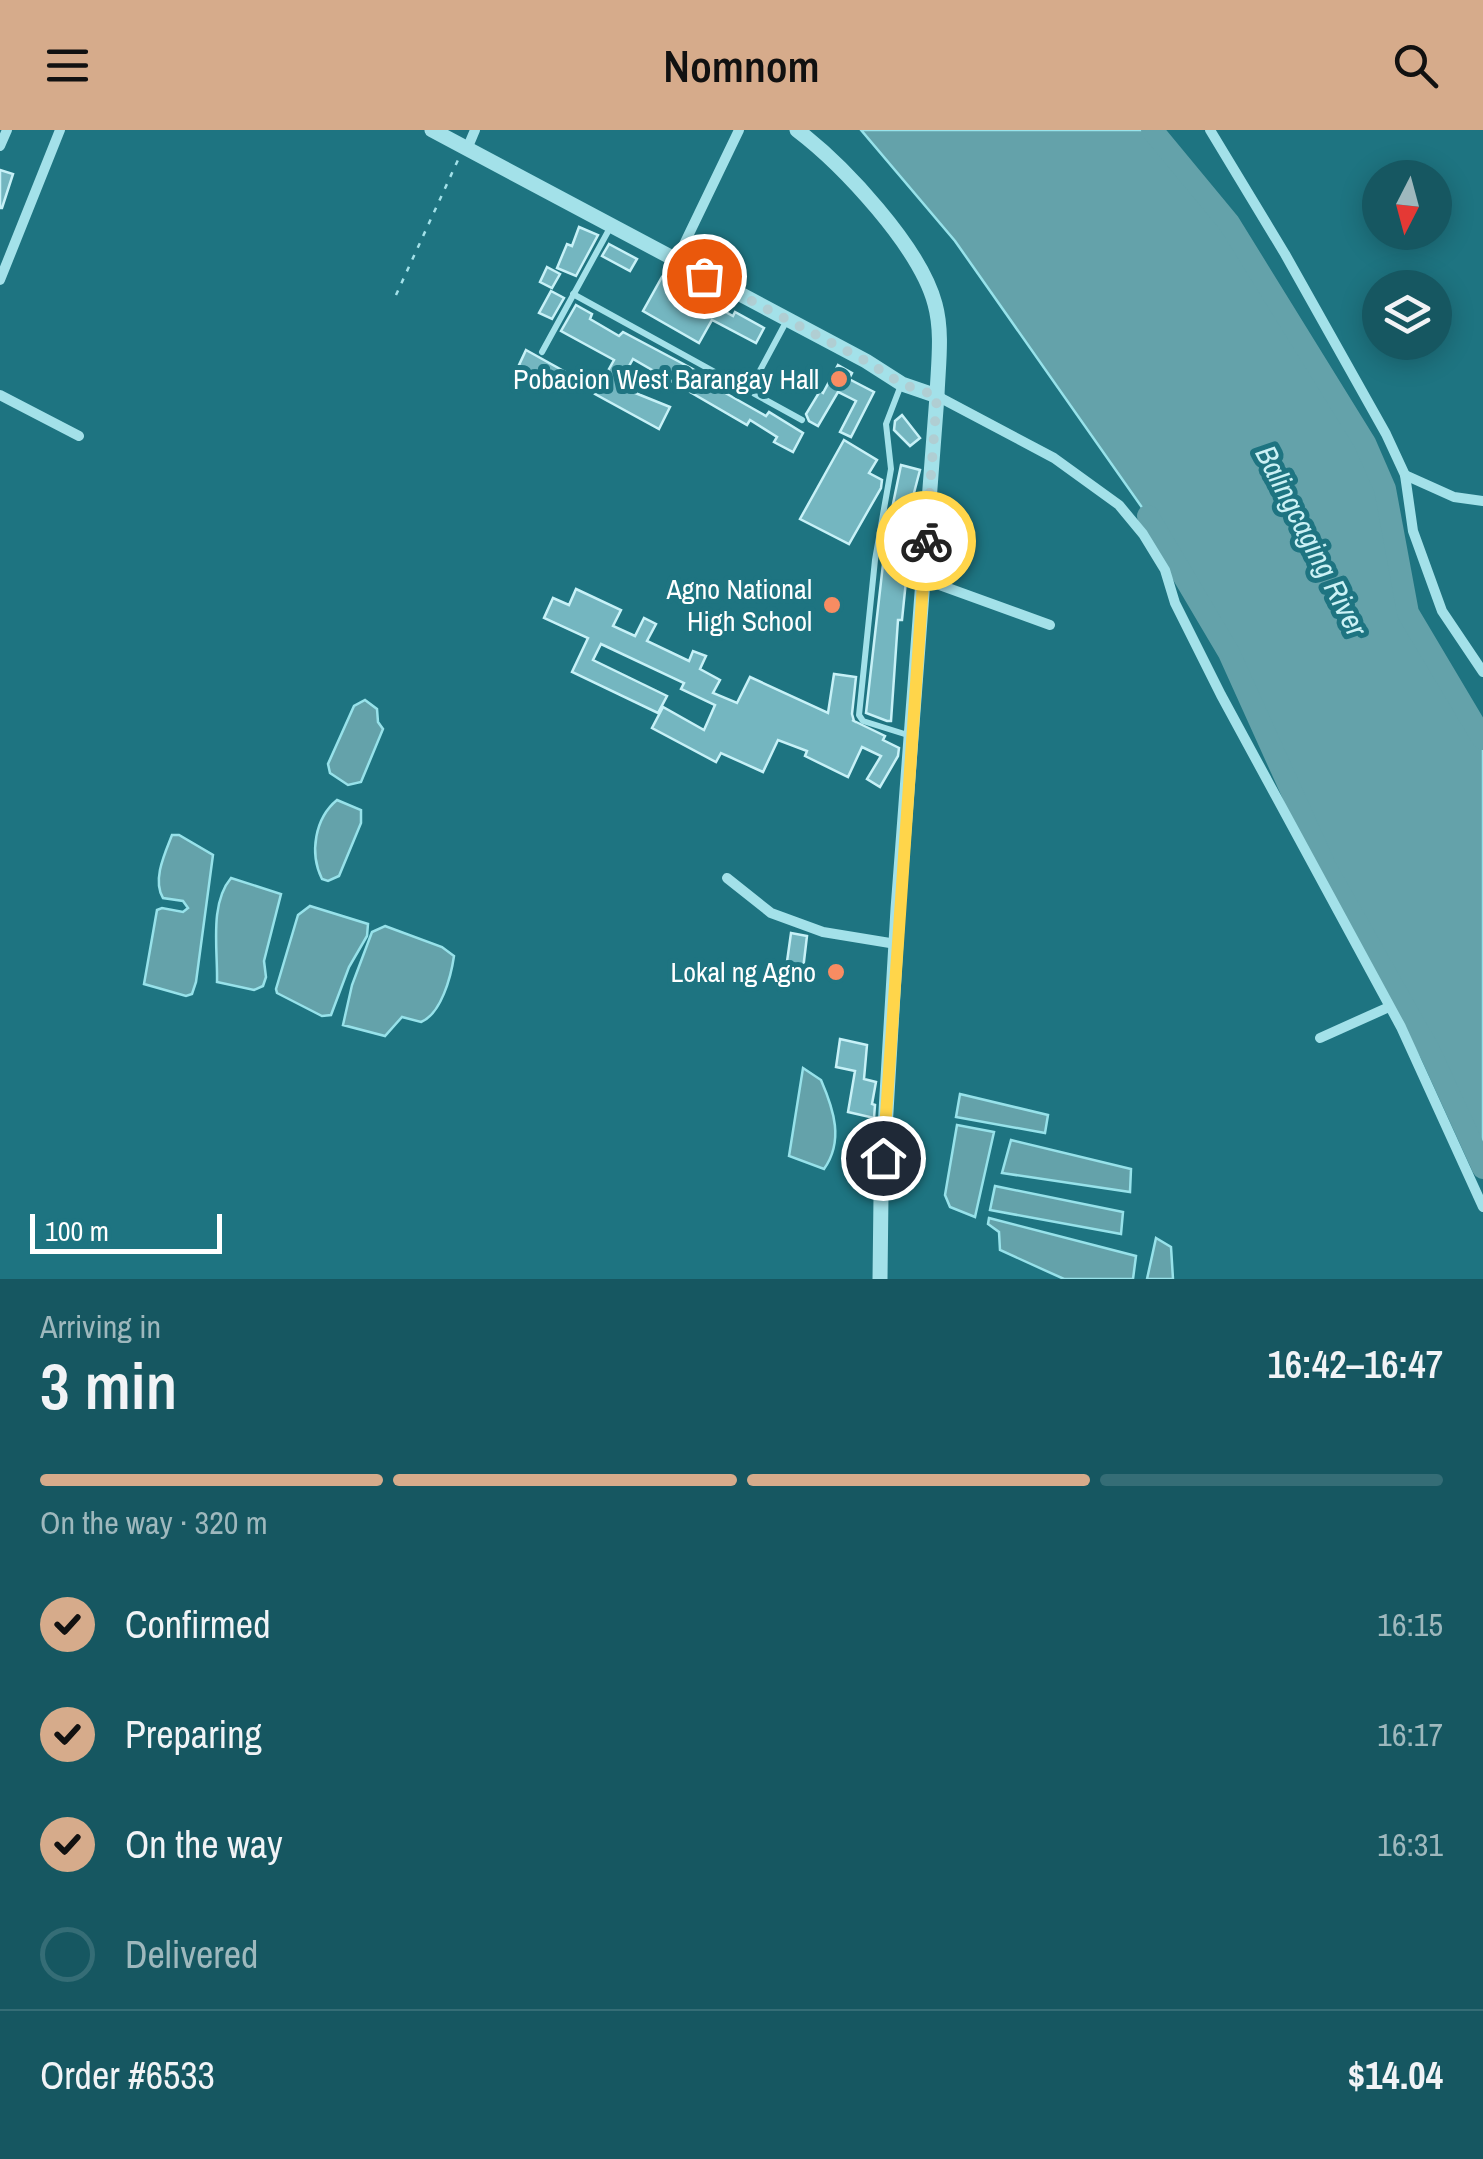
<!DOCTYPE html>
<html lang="en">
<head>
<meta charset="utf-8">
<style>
	body { margin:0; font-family:"Archivo Narrow",sans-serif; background:#23606a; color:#f1f3f6; height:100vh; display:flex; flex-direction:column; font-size:38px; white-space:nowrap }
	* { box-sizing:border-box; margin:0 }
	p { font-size:32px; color:#9eb8bd }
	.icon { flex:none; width:55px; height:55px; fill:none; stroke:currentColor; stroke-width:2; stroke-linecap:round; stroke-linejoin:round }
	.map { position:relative; height:1149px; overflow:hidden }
	.panel { display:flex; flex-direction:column; background:#165761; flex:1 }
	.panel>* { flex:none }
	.needle { width:65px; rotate:186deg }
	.controls { position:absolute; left:1362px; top:30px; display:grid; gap:20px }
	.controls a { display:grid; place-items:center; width:90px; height:90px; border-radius:50%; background:#165761; box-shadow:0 5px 25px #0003; font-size:50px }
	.scale { position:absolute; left:30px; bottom:25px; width:192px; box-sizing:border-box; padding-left:10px; border:5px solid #fff; border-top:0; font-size:28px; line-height:35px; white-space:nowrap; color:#fff; -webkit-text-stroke:8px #1e7481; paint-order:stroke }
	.pin { position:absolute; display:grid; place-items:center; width:85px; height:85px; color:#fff; margin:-42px; border:5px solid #fff; border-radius:50%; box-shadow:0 2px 10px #0007 }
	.courier { position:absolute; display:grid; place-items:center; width:100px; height:100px; margin:-50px; border:8px solid #ffd54a; border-radius:50%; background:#fff; color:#222; box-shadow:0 2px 12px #0007 }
	.summary em { font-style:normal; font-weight:600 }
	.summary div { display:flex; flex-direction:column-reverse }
	.summary { display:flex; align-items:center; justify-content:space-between; height:170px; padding:0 40px }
	h1 { font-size:65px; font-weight:600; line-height:75px }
	.bar { display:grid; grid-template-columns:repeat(4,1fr); gap:15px 10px; align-content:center; height:120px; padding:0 40px }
	.bar i { height:12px; border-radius:8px; background:#356d76 }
	.bar .selected { background:#d6ab8b }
	.bar p { grid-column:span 4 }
	.line { display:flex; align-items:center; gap:25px; padding:0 40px; border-top:2px solid #356d76 }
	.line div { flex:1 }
	ol { padding:0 40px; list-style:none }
	li { display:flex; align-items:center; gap:30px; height:110px }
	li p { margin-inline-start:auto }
	li .icon { padding:10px; border-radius:50%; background:#d6ab8b; color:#111; stroke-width:4 }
	li:last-child { color:#9eb8bd }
	li i { width:55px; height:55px; border:5px solid #356d76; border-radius:50% }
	header { display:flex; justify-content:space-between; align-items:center; height:130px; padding:0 40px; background:#d6ab8b; color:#111; font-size:45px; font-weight:600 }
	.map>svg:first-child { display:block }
	.water { fill:#64a2aa; stroke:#97e2ea; stroke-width:2.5 }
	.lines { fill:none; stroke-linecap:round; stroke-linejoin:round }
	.river { stroke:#64a2aa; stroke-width:22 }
	.building { fill:#74b6c0; stroke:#c7f1f7; stroke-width:2.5 }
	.path { stroke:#a3e1e9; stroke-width:2.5; stroke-dasharray:5 8; stroke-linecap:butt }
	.service { stroke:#a3e1e9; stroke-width:6 }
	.minor { stroke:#a3e1e9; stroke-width:10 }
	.tertiary { stroke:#a3e1e9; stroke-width:15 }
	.done { stroke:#b0ced3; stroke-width:10; stroke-dasharray:0 18 }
	.route { stroke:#ffd54a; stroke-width:12 }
	.poi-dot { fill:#f88c62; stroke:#1e7481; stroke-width:4 }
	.labels { text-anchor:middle; stroke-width:10; stroke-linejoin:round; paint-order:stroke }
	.poi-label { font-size:28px; fill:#fff; stroke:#1e7481; text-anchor:end }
	.water-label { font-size:30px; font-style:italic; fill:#cbf1f5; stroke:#1e7481 }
</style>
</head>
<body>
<header><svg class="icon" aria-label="menu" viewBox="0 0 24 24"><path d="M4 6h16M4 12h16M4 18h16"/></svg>Nomnom<svg class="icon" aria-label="search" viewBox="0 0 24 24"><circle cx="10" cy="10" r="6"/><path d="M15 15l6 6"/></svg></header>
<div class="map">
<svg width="1483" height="1149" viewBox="0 0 1483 1149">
	<rect width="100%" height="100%" fill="#1e7481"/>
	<g class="water">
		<path d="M861,0H1152L1229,93L1365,313L1385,359L1408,483L1483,609V1038L1430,922L1326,738L1229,523L1148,386L955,111Z"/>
		<path d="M365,570L377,579L378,592L383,599L361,652L348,655L330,643L328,634L354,576Z"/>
		<path d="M337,670L361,680V693L339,746L328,751L322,749C309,723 315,688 337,670Z"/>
		<path d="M172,705H179L213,725L196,852L192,864L186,866L144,854L157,780L162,778L183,782L188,778L183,771L163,768C152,750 165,723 172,705Z"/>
		<path d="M231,748L281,764L264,831L266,847L263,856L254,860L217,852C218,821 209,774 231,748Z"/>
		<path d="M310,776L368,794L367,806L349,837L331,885L322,886L277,863L276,859L298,785Z"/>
		<path d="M385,796L442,817L454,826C451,847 441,884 421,892L402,887L385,906L343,895L352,855L372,802Z"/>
		<path d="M803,938L821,950C834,980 844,1011 824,1039L789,1026Z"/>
		<path d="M960,964L1048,985L1045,1003L956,987Z"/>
		<path d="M957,995L994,1002L975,1087L950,1077L945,1065Z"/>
		<path d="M1011,1010L1131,1039L1130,1062L1002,1043Z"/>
		<path d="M995,1056L1123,1082L1121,1104L990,1080Z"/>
		<path d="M989,1088L1136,1126L1133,1149H1064L1000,1120L999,1102L988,1094Z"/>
		<path d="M1156,1108L1171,1117L1173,1149H1147Z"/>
	</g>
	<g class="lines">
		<g class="river">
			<path d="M1152,0L1229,93L1365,313L1385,359L1408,483L1483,609"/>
			<path d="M1148,386L1229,523L1326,738L1430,922L1483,1038"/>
		</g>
	</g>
	<g class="building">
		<path d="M0,40L13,44L2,78H0Z"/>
		<path d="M579,97L598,105L576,146L557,138L567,114L572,116Z"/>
		<path d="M609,114L637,129L630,141L602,126Z"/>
		<path d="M547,137L560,144L552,158L540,152Z"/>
		<path d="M662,147L733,186L735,182L764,198L756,213L712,190L699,213L643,181Z"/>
		<path d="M551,161L564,168L552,189L539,183Z"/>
		<path d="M576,175L592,184L590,189L619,206L623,202L691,238L721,256L720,260L766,286L769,282L803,303L793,322L774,312L777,307L750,290L747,295L633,229L618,256L670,277L659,299L595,264L614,230L561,201Z"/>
		<path d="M526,220L578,249L572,261L519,235Z"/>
		<path d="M838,235L852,243L849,249L874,262L851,307L840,302L856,271L838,262L818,296L809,291L806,284L820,261L823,263Z"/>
		<path d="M902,285L920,308L910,316L894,300L895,291Z"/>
		<path d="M844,310L877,330L869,343L882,350L881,358L849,414L800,389Z"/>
		<path d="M901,335L920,340L904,401L911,402L902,490H898L891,591H887L866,583L886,408Z"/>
		<path d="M576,459L621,480L613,496L635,506L644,488L656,494L647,511L689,531L693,521L706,526L700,539L720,550L713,563L737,573L750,547L828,583L834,544L856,547L852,584L854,591L852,590L885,606L883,610L899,618L898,626L880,657L867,649L881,626L862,617L848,647L805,626L807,621L778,610L763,642L721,623L716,632L652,598L663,577L704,600L715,575L681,559L684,553L601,514L593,530L667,566L658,583L572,542L588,508L544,488L553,468L569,475Z"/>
		<path d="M791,803L807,806L802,848L785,846Z"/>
		<path d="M840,909L867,915L864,949L876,952L872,974L875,975L874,988L848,982L855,941L836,937Z"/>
	</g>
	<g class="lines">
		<path class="path" d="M396,165L458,30"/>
		<g class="service">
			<path d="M573,164L802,290"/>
			<path d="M542,222L611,96"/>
			<path d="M901,255L886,294L891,339L875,430L859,585L863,591L911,606"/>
			<path d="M749,261L786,192"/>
		</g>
		<g class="minor">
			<path d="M1210,0L1285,124L1386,304L1405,345L1413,401L1442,481L1483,542"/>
			<path d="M0,16L7,0"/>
			<path d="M467,19L475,0"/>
			<path d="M676,131L739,0"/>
			<path d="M0,150L60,0"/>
			<path d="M0,265L79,306"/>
			<path d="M937,266L1054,328L1119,375L1143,404L1165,440L1175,473L1221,565L1401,897L1483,1077"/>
			<path d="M1405,345L1454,367L1483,371"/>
			<path d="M923,449L1050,495"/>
			<path d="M727,748L771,783L823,802L896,814"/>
			<path d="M1320,908L1389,877"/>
		</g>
		<g class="tertiary">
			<path d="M432,0L866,231L902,254L937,266"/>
			<path d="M797,0C843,35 920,117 935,174C943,203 938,236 937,266L898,779L881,1066L880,1149"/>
		</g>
	</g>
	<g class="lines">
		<path class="done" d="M704,146L866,231L902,254L937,266L926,411"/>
		<path class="route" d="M883,1028L926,411"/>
	</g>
	<g class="poi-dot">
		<circle cx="839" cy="249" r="10"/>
		<circle cx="832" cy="475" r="10"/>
		<circle cx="836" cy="842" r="10"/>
	</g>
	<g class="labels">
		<g class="poi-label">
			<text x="819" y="259">Pobacion West Barangay Hall</text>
			<text x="812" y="469">Agno National<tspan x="812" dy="32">High School</tspan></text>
			<text x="816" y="852">Lokal ng Agno</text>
		</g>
		<g class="water-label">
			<text transform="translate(1311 411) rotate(63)" y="10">Balingcaging River</text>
		</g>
	</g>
</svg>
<div class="controls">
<a><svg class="needle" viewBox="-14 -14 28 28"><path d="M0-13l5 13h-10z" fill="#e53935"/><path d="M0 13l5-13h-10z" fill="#9eb8bd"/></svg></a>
<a><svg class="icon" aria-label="layers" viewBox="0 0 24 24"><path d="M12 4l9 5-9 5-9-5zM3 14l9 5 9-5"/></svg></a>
</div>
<div class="scale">100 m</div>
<div class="pin" style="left:704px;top:146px;background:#ea580c"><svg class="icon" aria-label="bag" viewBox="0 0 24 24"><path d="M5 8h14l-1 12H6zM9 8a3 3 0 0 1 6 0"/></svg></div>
<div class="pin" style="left:883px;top:1028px;background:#1f2937"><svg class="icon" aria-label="home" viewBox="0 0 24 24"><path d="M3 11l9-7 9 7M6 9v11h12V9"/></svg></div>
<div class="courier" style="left:926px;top:411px"><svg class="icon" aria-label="bike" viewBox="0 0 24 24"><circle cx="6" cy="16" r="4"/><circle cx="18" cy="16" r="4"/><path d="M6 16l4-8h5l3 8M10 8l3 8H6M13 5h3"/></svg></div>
</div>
<section class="panel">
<div class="summary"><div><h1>3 min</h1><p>Arriving in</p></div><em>16:42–16:47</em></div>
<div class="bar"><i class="selected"></i><i class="selected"></i><i class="selected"></i><i></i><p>On the way · 320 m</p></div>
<ol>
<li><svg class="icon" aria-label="check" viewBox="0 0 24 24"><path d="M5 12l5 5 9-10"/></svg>Confirmed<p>16:15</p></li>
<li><svg class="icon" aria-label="check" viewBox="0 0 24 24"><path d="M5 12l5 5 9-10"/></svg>Preparing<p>16:17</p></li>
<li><svg class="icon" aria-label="check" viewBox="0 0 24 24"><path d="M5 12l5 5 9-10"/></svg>On the way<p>16:31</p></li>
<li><i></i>Delivered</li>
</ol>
<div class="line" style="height:130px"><div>Order #6533</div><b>$14.04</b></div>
</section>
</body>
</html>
